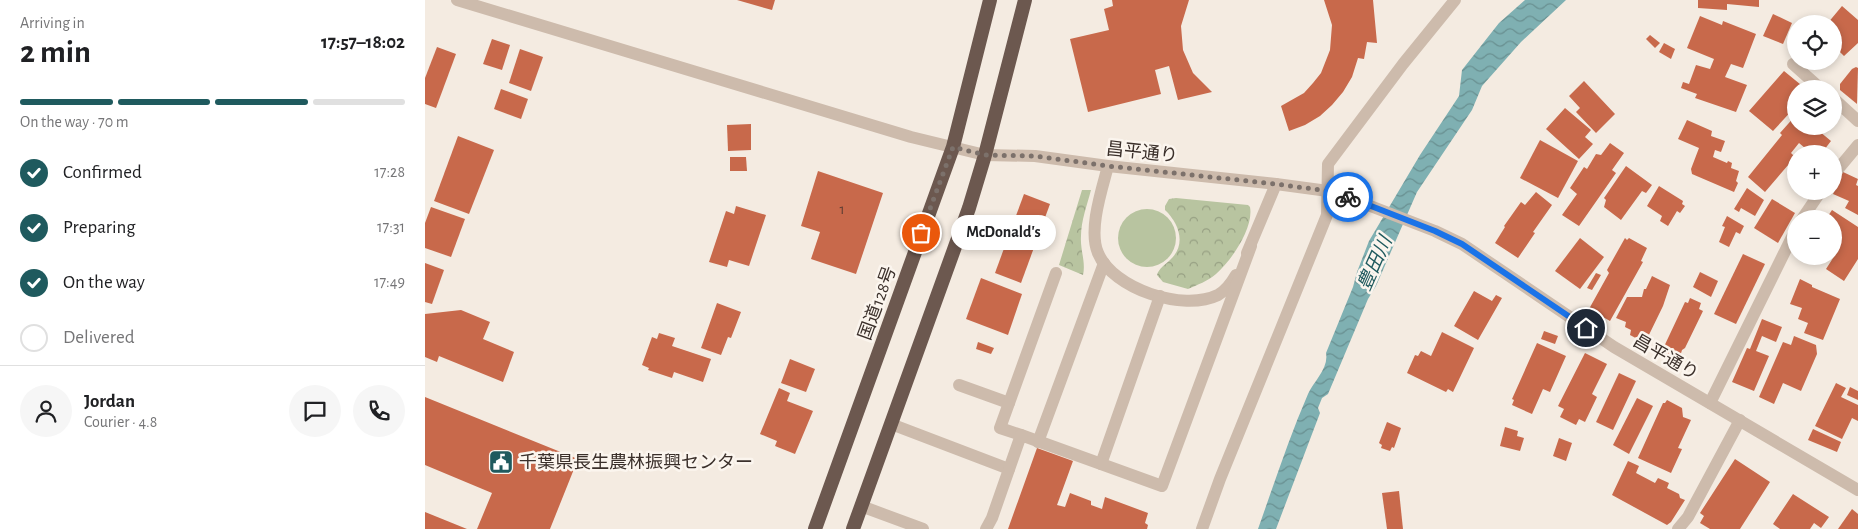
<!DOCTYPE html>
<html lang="en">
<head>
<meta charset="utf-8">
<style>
	body { margin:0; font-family:"Alegreya Sans","Noto Sans JP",sans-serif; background:#f6f6f6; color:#202124; height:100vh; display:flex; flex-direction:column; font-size:19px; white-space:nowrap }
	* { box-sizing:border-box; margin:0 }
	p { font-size:16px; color:#757577 }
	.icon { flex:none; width:28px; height:28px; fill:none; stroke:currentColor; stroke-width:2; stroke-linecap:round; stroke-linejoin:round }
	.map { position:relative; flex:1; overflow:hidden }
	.sheet { display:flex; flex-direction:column; background:#fff; width:425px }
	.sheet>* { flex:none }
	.fabs { position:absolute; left:1362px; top:15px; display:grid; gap:10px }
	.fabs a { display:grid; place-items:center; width:55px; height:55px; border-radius:50%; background:#fff; box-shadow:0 2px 8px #0003; font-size:25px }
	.pin { position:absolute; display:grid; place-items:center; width:42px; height:42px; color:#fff; margin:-21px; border:2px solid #fff; border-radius:50%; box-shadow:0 1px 5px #0007 }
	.courier { position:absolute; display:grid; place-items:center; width:50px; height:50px; margin:-25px; border:4px solid #1a73e8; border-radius:50%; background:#fff; color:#222; box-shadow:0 1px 6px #0007 }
	.bubble { position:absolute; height:35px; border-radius:18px; background:#fff; box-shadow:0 2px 8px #0003; font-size:16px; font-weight:700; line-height:35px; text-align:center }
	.head em { font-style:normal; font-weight:700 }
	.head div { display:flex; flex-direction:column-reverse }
	.head { display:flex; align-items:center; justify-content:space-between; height:85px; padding:0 20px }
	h1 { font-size:32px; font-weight:700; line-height:38px }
	.bar { display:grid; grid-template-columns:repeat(4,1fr); gap:8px 5px; align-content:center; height:60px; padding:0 20px }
	.bar i { height:6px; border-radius:4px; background:#e0e0e0 }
	.bar .current { background:#1f5a5e }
	.bar p { grid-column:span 4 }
	.line { display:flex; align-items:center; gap:12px; padding:0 20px; border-top:1px solid #e0e0e0 }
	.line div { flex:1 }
	.round { display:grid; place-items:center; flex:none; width:52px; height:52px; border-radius:26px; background:#f6f6f6 }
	ol { padding:0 20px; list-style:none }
	li { display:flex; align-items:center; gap:15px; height:55px }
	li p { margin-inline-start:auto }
	li .icon { padding:5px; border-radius:50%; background:#1f5a5e; color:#fff; stroke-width:4 }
	li:last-child { color:#757577 }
	li i { width:28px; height:28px; border:2px solid #e0e0e0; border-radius:50% }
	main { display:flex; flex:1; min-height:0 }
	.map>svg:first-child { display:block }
	.grass { fill:#b8c4a0 }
	.forest { fill:url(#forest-crowns) }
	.water { fill:url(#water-waves) }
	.building { fill:#c8694b }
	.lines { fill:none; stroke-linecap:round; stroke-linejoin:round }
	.service { stroke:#cdbbac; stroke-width:12 }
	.minor { stroke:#cdbbac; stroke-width:12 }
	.tertiary { stroke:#cdbbac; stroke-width:12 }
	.trunk { stroke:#6c584f; stroke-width:14 }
	.done { stroke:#7c716b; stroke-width:5; stroke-dasharray:0 9 }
	.route { stroke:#1a73e8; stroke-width:6 }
	.labels { text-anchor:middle; stroke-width:5; stroke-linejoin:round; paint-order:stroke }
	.number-label { font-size:15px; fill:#5e3e33 }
	.street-label { font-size:18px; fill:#3b302b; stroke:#fbf5ee }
	.poi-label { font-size:18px; fill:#3b302b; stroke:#fbf5ee; text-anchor:start }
	.water-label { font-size:19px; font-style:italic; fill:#1f5a5e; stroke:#fbf5ee }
</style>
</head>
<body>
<main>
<section class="sheet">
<div class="head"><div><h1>2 min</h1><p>Arriving in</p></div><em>17:57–18:02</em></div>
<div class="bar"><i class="current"></i><i class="current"></i><i class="current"></i><i></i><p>On the way · 70 m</p></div>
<ol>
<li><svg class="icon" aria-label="check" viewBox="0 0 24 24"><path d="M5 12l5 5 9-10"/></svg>Confirmed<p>17:28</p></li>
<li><svg class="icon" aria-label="check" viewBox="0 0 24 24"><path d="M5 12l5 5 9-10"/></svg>Preparing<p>17:31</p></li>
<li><svg class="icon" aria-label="check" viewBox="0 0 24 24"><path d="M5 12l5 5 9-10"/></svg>On the way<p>17:49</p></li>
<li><i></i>Delivered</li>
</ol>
<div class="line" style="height:90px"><a class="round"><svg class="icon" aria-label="person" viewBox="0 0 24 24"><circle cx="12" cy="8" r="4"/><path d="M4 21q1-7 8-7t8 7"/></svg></a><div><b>Jordan</b><p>Courier · 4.8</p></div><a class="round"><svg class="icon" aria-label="chat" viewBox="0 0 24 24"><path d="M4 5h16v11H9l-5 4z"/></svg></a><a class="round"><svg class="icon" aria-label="phone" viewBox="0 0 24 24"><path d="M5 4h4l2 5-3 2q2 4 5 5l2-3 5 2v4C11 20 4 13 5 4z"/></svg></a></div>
</section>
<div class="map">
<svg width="1433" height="529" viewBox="0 0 1433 529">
	<defs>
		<pattern id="forest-crowns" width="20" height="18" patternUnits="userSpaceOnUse" patternTransform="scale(1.25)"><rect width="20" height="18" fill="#b8c4a0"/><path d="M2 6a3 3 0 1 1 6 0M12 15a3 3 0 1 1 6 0" fill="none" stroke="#97a083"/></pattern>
		<pattern id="water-waves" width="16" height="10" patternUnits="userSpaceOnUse" patternTransform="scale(1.25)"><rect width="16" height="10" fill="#7fb0b2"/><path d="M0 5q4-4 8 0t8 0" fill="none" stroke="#699091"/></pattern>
	</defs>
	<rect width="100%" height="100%" fill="#f4ebe1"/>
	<circle class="grass" cx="722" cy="238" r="29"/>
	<g class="forest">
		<path d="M657,190H666C662,205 656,221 656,236C655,250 661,262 658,275L634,265Z"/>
		<path d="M751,198L823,205L825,207C829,228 806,261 791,274C783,281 772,285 763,289L738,282L732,275C734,268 740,265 745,260C762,245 754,223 740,210V206L744,199Z"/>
	</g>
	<path class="water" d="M1100,0H1141L1096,42L1057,86L1047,110L992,192L951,286L943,299L903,394L897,398L893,408L895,413L851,529H833C849,484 864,438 883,394C889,381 904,368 901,353L928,287L932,272L944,241L995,155L1034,96L1037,70L1074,23Z"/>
	<g class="building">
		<path d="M312,0H350L347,10Z"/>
		<path d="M687,0H764L756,26L758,50L768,73L787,92L753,100L744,66L730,70L736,94L663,112L645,39L684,30L679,9L688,6Z"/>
		<path d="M899,0H948L952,43L942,42L939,59L933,58L927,77L918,92L907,105L895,116L880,125L864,131L856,106L879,93L888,83L896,73L905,50L907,25Z"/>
		<path d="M1273,0H1334V7L1302,4V10L1273,8Z"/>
		<path d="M1417,6L1433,20V43L1419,56L1409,46V24H1402Z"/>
		<path d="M1348,14L1367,23L1358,44L1338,36Z"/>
		<path d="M1275,16L1297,25L1298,21L1331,34L1318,68L1306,64L1300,77L1322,85L1311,112L1270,98L1272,94L1256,88L1258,82L1264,84L1271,65L1285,69L1289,59L1262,48Z"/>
		<path d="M1225,35L1235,43L1230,48L1221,39Z"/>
		<path d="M67,39L85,45L77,70L58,64Z"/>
		<path d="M1239,43L1250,49L1246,59L1234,52Z"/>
		<path d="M12,47L31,54L11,108L0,104V78Z"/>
		<path d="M95,49L118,57L106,91L84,83Z"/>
		<path d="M1431,67L1433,68L1432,104L1415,90V84L1427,69Z"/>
		<path d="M1359,71L1381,89H1371V106L1348,131L1324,111Z"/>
		<path d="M1159,81L1190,114L1171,133L1151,112L1155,108L1144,96Z"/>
		<path d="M76,89L103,99L96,119L69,109Z"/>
		<path d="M1140,108L1166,130L1160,137L1168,144L1154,159L1121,129Z"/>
		<path d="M1371,115V126H1388L1406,141L1396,154H1387L1374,143L1366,153L1370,157L1340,192L1323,177L1357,135L1355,133Z"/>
		<path d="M1262,120L1287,131L1286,136L1300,141L1296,152L1290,150L1288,157L1302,163L1303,161L1307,163L1306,168L1314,171L1311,181L1313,183L1309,192L1267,174L1266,169L1274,148L1253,139Z"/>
		<path d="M326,124V150L303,151L302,125Z"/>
		<path d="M33,136L69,150L44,214L9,201Z"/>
		<path d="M1115,140L1153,161L1133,198L1095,178Z"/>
		<path d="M1185,143L1199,153L1187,170L1191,173L1154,226L1137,215L1152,194L1145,188L1159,167L1162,169L1171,154L1176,155Z"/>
		<path d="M305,157H321L322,171H305Z"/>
		<path d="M1201,166L1227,185L1221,193L1217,191L1196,220L1179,207L1181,200L1179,198Z"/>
		<path d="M393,171L458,193L431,274L386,259L395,232L376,226Z"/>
		<path d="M1418,172L1433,179L1431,185L1433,186V215L1420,208L1424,201L1408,194Z"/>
		<path d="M1234,186L1258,201L1257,204L1260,206L1255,213L1252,211L1243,226L1235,221L1237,216L1222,206Z"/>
		<path d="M1322,188L1339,200L1330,216L1316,208L1314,212L1309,209Z"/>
		<path d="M1111,192L1127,205L1108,232L1110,233L1093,258L1070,243L1080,227L1079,226L1096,202L1100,205Z"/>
		<path d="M599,194L625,204L596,283L570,273Z"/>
		<path d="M1347,199L1370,213L1353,243L1329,228Z"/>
		<path d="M311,206L341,215L324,266L304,260L302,267L284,262L301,211L309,214Z"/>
		<path d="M6,207L40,219L26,257L0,248V223Z"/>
		<path d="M1407,210L1433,227V259L1419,281L1401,269L1410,255L1409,254V219H1401Z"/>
		<path d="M1302,216L1319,226L1315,234L1311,232L1304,247L1294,242L1300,227L1297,226Z"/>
		<path d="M1155,238L1179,257L1155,289L1130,271Z"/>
		<path d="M1200,238L1202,240L1204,238L1222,248L1216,261L1218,262L1185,321L1164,309L1184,273L1182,270Z"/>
		<path d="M1318,254L1340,264L1311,324L1289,314Z"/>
		<path d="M0,263L19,270L7,304L0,302Z"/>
		<path d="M1275,272L1293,281L1286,297L1268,287Z"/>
		<path d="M1171,273L1176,275L1167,290L1162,288Z"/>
		<path d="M1227,276L1245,285L1238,306L1220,343L1205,335L1206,330L1200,327L1201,322L1191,318L1202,297H1217L1219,289H1221Z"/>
		<path d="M556,278L597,294L583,335L541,319Z"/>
		<path d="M1375,279L1387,285V287L1415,299L1398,340L1379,333L1383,323L1373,319L1377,308L1365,304Z"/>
		<path d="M1049,291L1067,301L1071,295L1077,298L1053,340L1029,326Z"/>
		<path d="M1265,298L1276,303L1274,309L1278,311L1260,348L1257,350L1254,360L1236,353L1260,302L1263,303Z"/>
		<path d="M292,303L316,312L306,338L303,337L296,355L276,348Z"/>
		<path d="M36,310L65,322L58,339L89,352L78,382L14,356L12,362L0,357V314Z"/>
		<path d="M1337,319L1357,327L1351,342L1337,336L1331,351L1344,356L1329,391L1307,382L1322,348L1325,349Z"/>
		<path d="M1119,331L1133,336L1130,344L1116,339Z"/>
		<path d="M1017,332L1049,348L1028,392L1023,389L1021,392L982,373L990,355L993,356L996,351L1006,356Z"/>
		<path d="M234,333L250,338L247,346L286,359L278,382L249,372L247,378L223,370L224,368L217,365L227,337L232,339Z"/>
		<path d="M1369,336L1391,345L1392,354L1376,391L1358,383L1349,404L1334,397L1358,342L1366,345Z"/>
		<path d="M553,342L569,348L566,354L551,349Z"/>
		<path d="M1112,343L1141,356L1125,392L1118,389L1107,414L1087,405L1089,400L1087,399Z"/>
		<path d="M1160,353L1182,364L1167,394L1172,397L1160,422L1154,419L1151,425L1135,417L1139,409L1133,406Z"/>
		<path d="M365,359L390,369L381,392L356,383Z"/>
		<path d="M1194,373L1211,381L1188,430L1171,422Z"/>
		<path d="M1411,383L1421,388L1416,397L1433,405V421L1427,418L1417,439L1390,426Z"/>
		<path d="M1425,387L1433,391V400L1422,395Z"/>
		<path d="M354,388L365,393L362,401L388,411L370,454L350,446L352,441L335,434Z"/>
		<path d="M0,397L153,459L125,529H52L67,493L0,465Z"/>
		<path d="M1212,398L1228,406L1204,454L1188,445Z"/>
		<path d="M1242,400L1257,408L1258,417L1266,420L1253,448L1257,449L1246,473L1213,458L1238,403H1240Z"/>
		<path d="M962,422L976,428L969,448L967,447L965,451L956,448L957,445L954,443Z"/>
		<path d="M1080,427L1093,431L1092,436L1099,438L1095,451L1075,446Z"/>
		<path d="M1388,429L1416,442L1412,452L1383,440Z"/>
		<path d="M1134,438L1147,443L1141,461L1128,456Z"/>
		<path d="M612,448L648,461L632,505L640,507L645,493L666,501V505L677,509L680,497L723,513L720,523L723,525L722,529H583Z"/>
		<path d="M1310,459L1345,482L1315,529H1285L1275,523L1279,516L1275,513Z"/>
		<path d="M1203,461L1214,466L1211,473L1230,483L1233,478L1244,483L1242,488L1254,494L1255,498L1260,500L1246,522L1242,525L1187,495Z"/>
		<path d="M974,491L978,529H962L957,493Z"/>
		<path d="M1368,494L1404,517L1396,528L1389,523L1385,529H1355L1348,524Z"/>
		<path d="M1427,509L1433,514V529H1413Z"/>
		<path d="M0,512L42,529H0Z"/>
	</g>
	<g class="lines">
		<g class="service">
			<path d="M1368,64L1396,89"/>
			<path d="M1409,99L1433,121"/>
			<path d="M683,166C677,189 663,230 673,253C688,289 758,312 793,295C800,291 807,282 811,275"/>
			<path d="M822,253L851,184"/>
			<path d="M534,385L584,403"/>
			<path d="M466,424L584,469"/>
			<path d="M596,435L575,428L631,273"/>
			<path d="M613,442L679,263"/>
			<path d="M676,464L735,296"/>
			<path d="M436,506L498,529"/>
			<path d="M561,529L567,518L596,435L737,486L826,246"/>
			<path d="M1253,529L1263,517L1315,420"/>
		</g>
		<g class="minor">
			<path d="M1409,174L1433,145"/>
			<path d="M1377,219L1396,191"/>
			<path d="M1285,403L1371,229"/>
			<path d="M777,529L795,479L902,215L903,164L978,64L1030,0"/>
		</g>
		<path class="tertiary" d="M32,0L486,137L560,155L610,156L683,166L851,184L903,191L917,195L1010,231L1037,244L1189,347L1433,490"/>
		<g class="trunk">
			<path d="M390,529L528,147L565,0"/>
			<path d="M428,529L544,208L560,155L600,0"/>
		</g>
	</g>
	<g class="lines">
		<path class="done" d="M496,233L528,147L560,155L610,156L683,166L851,184L903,191L923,197"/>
		<path class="route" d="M923,197L1010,231L1037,244L1161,328"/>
	</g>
	<defs>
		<symbol id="civic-square" viewBox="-11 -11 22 22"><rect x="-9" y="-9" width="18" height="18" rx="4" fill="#1f5a5e" stroke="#fbf5ee"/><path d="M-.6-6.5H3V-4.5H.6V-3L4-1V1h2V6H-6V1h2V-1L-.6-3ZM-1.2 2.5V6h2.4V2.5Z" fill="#fff"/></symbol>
	</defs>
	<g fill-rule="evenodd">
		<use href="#civic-square" x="62" y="448" width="28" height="28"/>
	</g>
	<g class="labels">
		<g class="number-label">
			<text x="417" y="214">1</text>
		</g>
		<g class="street-label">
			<text transform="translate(717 152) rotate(6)" y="6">昌平通り</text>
			<text transform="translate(452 303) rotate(-70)" y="6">国道128号</text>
			<text transform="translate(1241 357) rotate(30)" y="6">昌平通り</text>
		</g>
		<g class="poi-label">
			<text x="94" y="468">千葉県長生農林振興センター</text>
		</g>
		<g class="water-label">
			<text transform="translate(949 263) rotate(-66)" y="7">豊田川</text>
		</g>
	</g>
</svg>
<div class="fabs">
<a><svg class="icon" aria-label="locate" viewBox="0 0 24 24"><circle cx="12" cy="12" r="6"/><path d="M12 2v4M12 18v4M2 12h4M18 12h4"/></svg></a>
<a><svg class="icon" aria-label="layers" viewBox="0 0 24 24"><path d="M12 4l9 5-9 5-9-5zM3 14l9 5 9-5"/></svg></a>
<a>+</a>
<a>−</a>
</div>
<div class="pin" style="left:496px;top:233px;background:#ea580c"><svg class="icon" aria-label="bag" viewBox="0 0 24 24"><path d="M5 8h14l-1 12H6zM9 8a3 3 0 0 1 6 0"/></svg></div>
<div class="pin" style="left:1161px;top:328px;background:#1f2937"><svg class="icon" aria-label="home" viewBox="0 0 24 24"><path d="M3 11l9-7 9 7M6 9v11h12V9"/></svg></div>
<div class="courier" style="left:923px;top:197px"><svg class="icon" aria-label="bike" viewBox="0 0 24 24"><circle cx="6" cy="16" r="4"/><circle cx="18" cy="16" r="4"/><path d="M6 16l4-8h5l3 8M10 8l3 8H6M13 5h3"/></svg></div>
<div class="bubble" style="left:526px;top:215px;width:105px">McDonald's</div>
</div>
</main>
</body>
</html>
